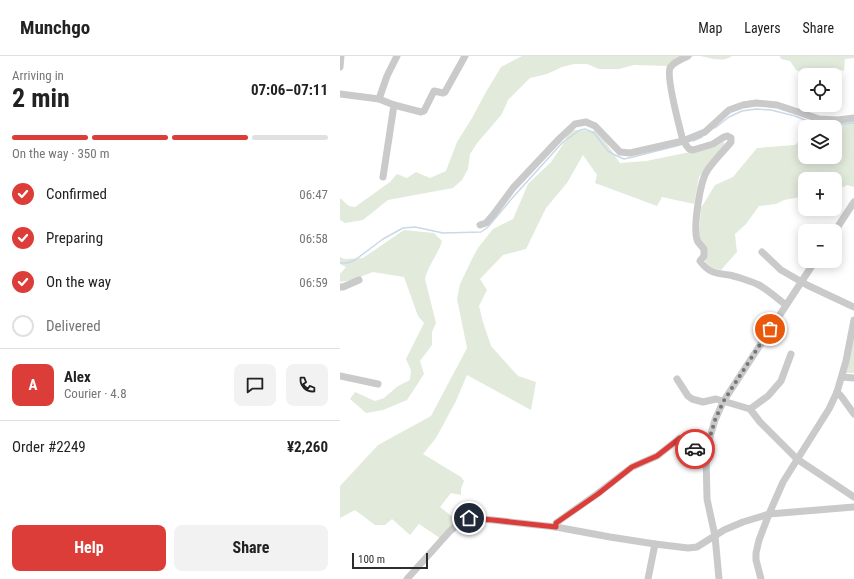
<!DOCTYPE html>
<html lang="en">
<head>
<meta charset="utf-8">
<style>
	body { margin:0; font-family:"Roboto Condensed",sans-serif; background:#f2f2f2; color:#222; height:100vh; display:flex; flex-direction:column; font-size:15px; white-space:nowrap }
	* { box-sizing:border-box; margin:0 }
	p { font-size:13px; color:#767676 }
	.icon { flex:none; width:22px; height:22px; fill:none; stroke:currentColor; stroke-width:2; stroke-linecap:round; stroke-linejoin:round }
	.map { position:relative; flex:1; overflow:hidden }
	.details { display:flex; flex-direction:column; background:#fff; width:340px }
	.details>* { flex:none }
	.tools { position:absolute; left:458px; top:12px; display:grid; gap:8px }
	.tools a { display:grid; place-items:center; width:44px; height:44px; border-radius:8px; background:#fff; box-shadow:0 2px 10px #0003; font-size:20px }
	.scale { position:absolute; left:12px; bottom:10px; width:76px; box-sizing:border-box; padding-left:4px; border:2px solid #2d2d2d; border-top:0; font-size:11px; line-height:14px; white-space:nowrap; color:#2d2d2d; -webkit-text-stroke:3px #fff; paint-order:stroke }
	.pin { position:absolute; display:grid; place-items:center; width:34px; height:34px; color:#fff; margin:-17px; border:2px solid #fff; border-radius:50%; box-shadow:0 1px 4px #0007 }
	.courier { position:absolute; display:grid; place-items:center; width:40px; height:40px; margin:-20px; border:3px solid #dc3d38; border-radius:50%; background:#fff; color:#222; box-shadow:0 1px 5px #0007 }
	.headline em { font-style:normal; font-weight:700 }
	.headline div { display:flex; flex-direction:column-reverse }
	.headline { display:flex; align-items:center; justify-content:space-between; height:68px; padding:0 12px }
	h1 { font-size:26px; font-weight:700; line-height:30px }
	.bar { display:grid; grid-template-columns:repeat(4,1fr); gap:6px 4px; align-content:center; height:48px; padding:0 12px }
	.bar i { height:5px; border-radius:3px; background:#e0e0e0 }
	.bar .active { background:#dc3d38 }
	.bar p { grid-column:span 4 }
	.line { display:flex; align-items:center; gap:10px; padding:0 12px; border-top:1px solid #e0e0e0 }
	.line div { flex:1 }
	.round { display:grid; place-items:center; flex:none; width:42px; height:42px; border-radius:8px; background:#f2f2f2 }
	ol { padding:0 12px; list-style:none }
	li { display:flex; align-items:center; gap:12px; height:44px }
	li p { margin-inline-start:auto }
	li .icon { padding:4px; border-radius:50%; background:#dc3d38; color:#fff; stroke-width:4 }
	li:last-child { color:#767676 }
	li i { width:22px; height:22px; border:2px solid #e0e0e0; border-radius:50% }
	.primary-button { display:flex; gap:8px; margin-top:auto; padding:8px 12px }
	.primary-button a { flex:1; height:46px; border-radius:8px; background:#dc3d38; color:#fff; font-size:16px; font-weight:700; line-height:46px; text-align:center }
	.primary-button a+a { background:#f2f2f2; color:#222 }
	header { display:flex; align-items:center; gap:24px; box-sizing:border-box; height:56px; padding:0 20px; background:#fff; border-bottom:1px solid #e0e0e0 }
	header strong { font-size:19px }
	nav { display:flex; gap:22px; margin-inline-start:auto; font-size:14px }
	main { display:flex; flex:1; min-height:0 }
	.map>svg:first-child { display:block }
	.green { fill:#e2eadc }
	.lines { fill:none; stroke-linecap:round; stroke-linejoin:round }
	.stream { stroke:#c8d9e9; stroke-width:1.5 }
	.minor { stroke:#cacaca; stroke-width:7 }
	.done { stroke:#767676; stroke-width:4; stroke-dasharray:0 7.2 }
	.route { stroke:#dc3d38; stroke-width:5 }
</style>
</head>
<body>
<header>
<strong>Munchgo</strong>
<nav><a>Map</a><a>Layers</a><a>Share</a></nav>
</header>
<main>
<section class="details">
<div class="headline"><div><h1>2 min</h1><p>Arriving in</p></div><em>07:06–07:11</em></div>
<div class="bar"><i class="active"></i><i class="active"></i><i class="active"></i><i></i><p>On the way · 350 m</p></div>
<ol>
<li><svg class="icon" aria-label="check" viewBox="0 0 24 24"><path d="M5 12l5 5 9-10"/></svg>Confirmed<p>06:47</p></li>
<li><svg class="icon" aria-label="check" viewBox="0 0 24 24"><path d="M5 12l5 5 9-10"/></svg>Preparing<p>06:58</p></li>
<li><svg class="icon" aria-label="check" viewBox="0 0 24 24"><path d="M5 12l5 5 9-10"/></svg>On the way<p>06:59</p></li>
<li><i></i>Delivered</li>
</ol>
<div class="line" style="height:72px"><b class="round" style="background:#dc3d38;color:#fff">A</b><div><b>Alex</b><p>Courier · 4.8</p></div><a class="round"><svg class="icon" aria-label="chat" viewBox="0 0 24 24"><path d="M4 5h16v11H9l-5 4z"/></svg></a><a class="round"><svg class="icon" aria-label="phone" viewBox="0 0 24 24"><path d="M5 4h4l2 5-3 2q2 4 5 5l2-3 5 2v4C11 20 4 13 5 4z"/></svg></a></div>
<div class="line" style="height:52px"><div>Order #2249</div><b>¥2,260</b></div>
<div class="primary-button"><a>Help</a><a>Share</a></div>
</section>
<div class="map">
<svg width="514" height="523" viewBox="0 0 514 523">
	<rect width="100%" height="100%" fill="#fff"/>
	<g class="green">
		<path d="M182,0H354L328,10L294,9L279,13H259L247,8H234L222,11L207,18L190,22L168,44L162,58L138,86L130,98L128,113L122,124L113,132L48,144L23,164L5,167L0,164V142L9,150L15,151L50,126L57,118L67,122L76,116L90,122L106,115L117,86L132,62L146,36L161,11Z"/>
		<path d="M360,0H392C383,7 370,2 360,0Z"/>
		<path d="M440,0H514V2L505,3L504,15C489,11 490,10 477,19L466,18L456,14L450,5L441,3Z"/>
		<path d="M514,65V131L507,129L495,135V123H465V137L461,141L444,144L436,148L419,150L406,168L395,178L397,196L381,214L372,212L364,204L359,177L361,152L375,129L393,121L417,92L455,89L465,79V101H495V71H474L480,66Z"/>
		<path d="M233,74L258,75L280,107L306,105L375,91L383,86L385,88L359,121L354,148L322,141L317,150L255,127L257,119L243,99L227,127L206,152L186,193L163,199L140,223L147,234L139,250L143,266L151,290L178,320L196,326L191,354L127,319L116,345L96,382L83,398L121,421L124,425L121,433V439L111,437L100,451L118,465L100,482L79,468L70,479L52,463L45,469H35L15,454L0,462V430L38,389L91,360L127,292L117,243L120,228L134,199L138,192L153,173L173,163L188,128L211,106L222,90L227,80Z"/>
		<path d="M64,174L94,177L102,185C98,199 88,209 85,223L96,267L92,276V289L80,305L84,318L67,344L43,354L26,357L10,343L15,336L35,345L44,342L58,330L70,324L71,314L66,303L84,267L78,260L64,221L33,216L12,224L0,226V218L6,211L0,208V201L4,203L23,202Z"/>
		<path d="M514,280V317H505Z"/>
	</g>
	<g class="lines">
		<g class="stream">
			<path d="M375,72L389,61L402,55L416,53L431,54L455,60L480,70L514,67"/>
			<path d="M353,85L362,81"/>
			<path d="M0,207H7L15,204L43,183L63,172L75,171L103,177L141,176L148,171L174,140L223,86L240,74L245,73L254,77L268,95L275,99L284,103L293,101L340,89"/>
		</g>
		<g class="minor">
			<path d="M348,0C342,3 333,6 330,12C326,22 340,73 343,85L349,93L353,94L373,88L384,81L387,80L391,82V86C383,96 373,105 367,115C360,126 352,175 358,186C360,188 362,191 364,193V200L360,205C369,217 375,217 389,219C395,220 413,226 419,229C427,233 438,243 446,249"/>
			<path d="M0,11L1,0"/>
			<path d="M0,38L39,43L54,49L81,56L84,55L94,35L103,37L105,36L125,0"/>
			<path d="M39,43L47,20L57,0"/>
			<path d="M43,121L54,49"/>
			<path d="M140,169L146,167L153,159L173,132L219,83L235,68L246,66L255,70L280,96L290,97L343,85L365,76L389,54L403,49L416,47L437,49L479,63L498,64L514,62"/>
			<path d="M495,175L514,146"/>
			<path d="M422,196L441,214L467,229L514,251"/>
			<path d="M0,231H3L19,224"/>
			<path d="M0,320L38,328"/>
			<path d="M502,321L514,322"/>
			<path d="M337,323L348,340L352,343L363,346L376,343L410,353L420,366L457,403L514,441"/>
			<path d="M497,336L501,340L514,358"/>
			<path d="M410,353L428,340L441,325L451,298"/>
			<path d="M216,471V467L257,438L292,411L317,400L340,382L363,398L366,400"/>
			<path d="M67,523L110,475L123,464L129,462L153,464L216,471L270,481L315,488L348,492L357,491L384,474L403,466L429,458L514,451"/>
			<path d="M308,523L315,488"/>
			<path d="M379,523L375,480L367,443L366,400L370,381L375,364L383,346L475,205"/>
			<path d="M421,523L416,504V497L419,484L429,458L443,426L489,353L497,336L506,305L514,264"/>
		</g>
	</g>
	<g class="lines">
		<path class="done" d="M355,393L363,398L366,400L370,381L375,364L383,346L430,273"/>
		<path class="route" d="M129,462L153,464L216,471V467L258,438L292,411L317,400L340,382L355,393"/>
	</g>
</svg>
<div class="tools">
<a><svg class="icon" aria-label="locate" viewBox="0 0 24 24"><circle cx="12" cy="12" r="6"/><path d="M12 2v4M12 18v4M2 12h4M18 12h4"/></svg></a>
<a><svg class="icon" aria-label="layers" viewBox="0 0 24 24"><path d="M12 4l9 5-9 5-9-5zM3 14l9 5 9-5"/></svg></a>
<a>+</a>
<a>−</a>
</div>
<div class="scale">100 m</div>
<div class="pin" style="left:430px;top:273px;background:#ea580c"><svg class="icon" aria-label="bag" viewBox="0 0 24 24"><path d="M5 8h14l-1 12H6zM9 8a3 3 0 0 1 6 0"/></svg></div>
<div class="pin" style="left:129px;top:462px;background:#1f2937"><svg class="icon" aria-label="home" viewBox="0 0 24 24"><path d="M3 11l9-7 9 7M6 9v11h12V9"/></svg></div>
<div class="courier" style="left:355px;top:393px"><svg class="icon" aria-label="car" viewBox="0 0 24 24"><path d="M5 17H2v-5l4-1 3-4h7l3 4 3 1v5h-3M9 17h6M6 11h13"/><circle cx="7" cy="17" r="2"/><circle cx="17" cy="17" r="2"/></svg></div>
</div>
</main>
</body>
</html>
